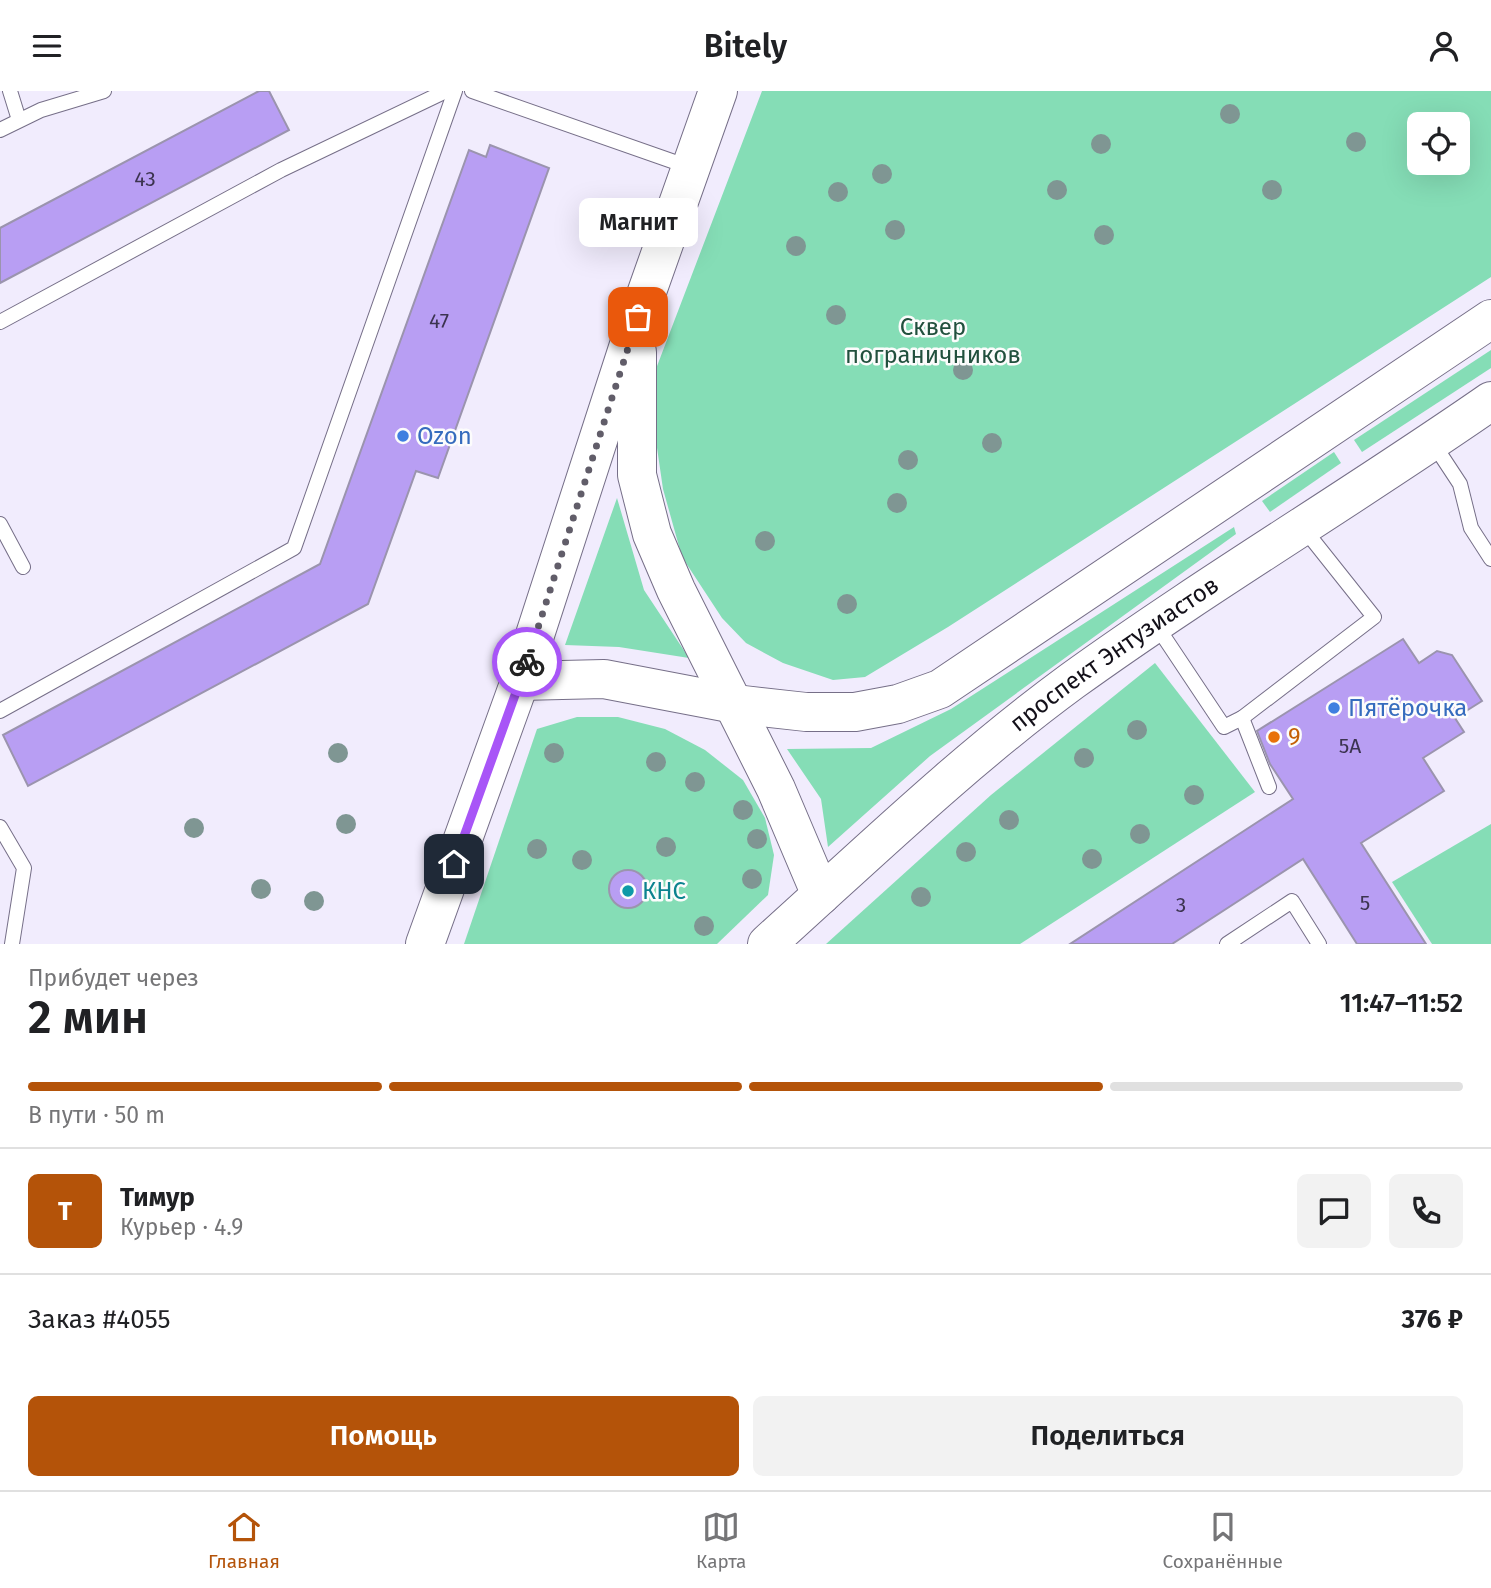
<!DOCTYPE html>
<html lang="ru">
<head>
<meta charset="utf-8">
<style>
	body { margin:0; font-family:"Fira Sans",sans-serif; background:#f2f2f2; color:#202124; height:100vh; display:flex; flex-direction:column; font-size:26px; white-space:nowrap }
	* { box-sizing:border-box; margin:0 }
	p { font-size:23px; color:#757577 }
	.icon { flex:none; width:38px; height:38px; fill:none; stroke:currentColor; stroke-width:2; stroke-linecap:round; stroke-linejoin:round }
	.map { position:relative; height:853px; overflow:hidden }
	.details { display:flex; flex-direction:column; background:#fff; flex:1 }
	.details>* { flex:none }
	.controls { position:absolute; left:1407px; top:21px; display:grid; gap:14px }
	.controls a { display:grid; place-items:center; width:63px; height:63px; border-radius:10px; background:#fff; box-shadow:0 7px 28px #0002; font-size:35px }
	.pin { position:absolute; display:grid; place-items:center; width:60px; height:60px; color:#fff; margin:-30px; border-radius:14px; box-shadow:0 4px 10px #0006 }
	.courier { position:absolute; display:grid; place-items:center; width:70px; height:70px; margin:-35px; border:5px solid #a855f7; border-radius:50%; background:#fff; color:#222; box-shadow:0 2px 9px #0007 }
	.bubble { position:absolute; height:49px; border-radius:10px; background:#fff; box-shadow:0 7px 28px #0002; font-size:23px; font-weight:600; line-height:49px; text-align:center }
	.summary em { font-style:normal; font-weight:600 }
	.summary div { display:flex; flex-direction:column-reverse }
	.summary { display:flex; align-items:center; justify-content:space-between; height:119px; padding:0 28px }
	h1 { font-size:46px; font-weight:600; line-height:52px }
	.bar { display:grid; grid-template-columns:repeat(4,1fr); gap:10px 7px; align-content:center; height:84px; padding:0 28px }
	.bar i { height:9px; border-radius:5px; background:#e0e0e0 }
	.bar .current { background:#b45309 }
	.bar p { grid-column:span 4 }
	.line { display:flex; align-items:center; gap:18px; padding:0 28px; border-top:2px solid #e0e0e0 }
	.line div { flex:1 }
	.round { display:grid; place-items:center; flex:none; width:74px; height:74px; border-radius:10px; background:#f2f2f2 }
	.action { display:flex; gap:14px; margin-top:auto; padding:14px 28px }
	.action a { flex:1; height:80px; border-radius:10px; background:#b45309; color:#fff; font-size:28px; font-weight:600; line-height:80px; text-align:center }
	.action a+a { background:#f2f2f2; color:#202124 }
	header { display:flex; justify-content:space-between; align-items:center; height:91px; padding:0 28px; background:#fff; font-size:32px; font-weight:600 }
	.tabs { display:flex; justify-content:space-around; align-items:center; height:98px; border-top:2px solid #e0e0e0; background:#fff; font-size:19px; color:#757577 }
	.tabs a { display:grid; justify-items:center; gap:4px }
	.tabs .current { color:#b45309 }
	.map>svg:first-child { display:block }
	.green { fill:#85ddb6; fill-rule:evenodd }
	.building { fill:#b89ef3; stroke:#9b94ae; stroke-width:2 }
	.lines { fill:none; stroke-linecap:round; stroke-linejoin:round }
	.service-casing { stroke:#766f88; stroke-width:16 }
	.secondary-casing { stroke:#766f88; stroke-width:40 }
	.service { stroke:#fff; stroke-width:14 }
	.secondary { stroke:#fff; stroke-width:38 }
	.tree { fill:#7f9693 }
	.done { stroke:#615d69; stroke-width:7; stroke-dasharray:0 12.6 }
	.route { stroke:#a855f7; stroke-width:9 }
	.shop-dot { fill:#3f7fe0; stroke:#fcfcfc; stroke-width:2.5 }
	.food-dot { fill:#e8710a; stroke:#fcfcfc; stroke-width:2.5 }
	.culture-dot { fill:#0f9aa8; stroke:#fcfcfc; stroke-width:2.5 }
	.labels { text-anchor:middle; stroke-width:5; stroke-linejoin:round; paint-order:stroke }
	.number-label { font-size:21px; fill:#3c3450 }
	.park-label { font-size:24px; fill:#21503d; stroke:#fcfcfc }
	.shop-label { font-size:24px; fill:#366cbe; stroke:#fcfcfc; text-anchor:start }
	.street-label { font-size:24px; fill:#131019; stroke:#fcfcfc }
	.food-label { font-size:24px; fill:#c56008; stroke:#fcfcfc; text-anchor:start }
	.culture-label { font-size:24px; fill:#0d838f; stroke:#fcfcfc; text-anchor:start }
</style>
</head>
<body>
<header><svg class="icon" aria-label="menu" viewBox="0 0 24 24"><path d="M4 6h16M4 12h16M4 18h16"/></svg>Bitely<svg class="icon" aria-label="person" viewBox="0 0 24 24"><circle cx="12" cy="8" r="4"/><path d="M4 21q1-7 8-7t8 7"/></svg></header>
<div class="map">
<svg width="1491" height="853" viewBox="0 0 1491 853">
	<rect width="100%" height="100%" fill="#f1ecfd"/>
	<g class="green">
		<path d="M762,0H1491V186L948,536L865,586L833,589L783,572L746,552L722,527L682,466L663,398L655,343L654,283ZM1419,33H1458V72H1419Z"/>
		<path d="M1491,259V277L1362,361L1354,349Z"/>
		<path d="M1334,361L1341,372L1270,421L1262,410Z"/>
		<path d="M617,407L644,499L689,567L619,556L565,554Z"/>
		<path d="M1234,436L1236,443L930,665L828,756L821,708L787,658L871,657L951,618Z"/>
		<path d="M1155,572L1255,701L1020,853H826L991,704Z"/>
		<path d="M577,626H618L665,638L705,659L743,689L765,727L774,764L768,804L717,853H464L537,638Z"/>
		<path d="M1491,733V853H1432L1392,791Z"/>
	</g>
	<g class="building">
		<path d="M259,0H269L289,39L0,192V137Z"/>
		<path d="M490,54L549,77L438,387L416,380L368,513L28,695L3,644L320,473L469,59L486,66Z"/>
		<path d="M1403,548L1419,572L1437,560L1452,564L1482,610L1455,627L1464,641L1423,667L1444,700L1361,752L1426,853H1357L1303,768L1172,853H1070L1293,708L1270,673L1257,640Z"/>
		<circle cx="628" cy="798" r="19"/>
	</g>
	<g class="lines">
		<defs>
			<g id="service">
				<path d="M10,0L19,29"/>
				<path d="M472,0L689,76"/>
				<path d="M0,39L41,19L104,0"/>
				<path d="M0,231L281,79L446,0"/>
				<path d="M1433,352L1460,393L1471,437L1491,468"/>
				<path d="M0,433L23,476"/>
				<path d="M1156,534L1224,636L1242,627L1269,696"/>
				<path d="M0,620L294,457L455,0"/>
				<path d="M1242,627L1374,526L1304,438"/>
				<path d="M0,736L24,777L12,853"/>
				<path d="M1227,853L1292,810L1319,853"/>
			</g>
			<g id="secondary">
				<path d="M637,261V384L652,443L676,499L776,698L821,804"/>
				<path d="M520,590L604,588L735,613L806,621H855L898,613L940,598L1491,228"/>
				<path d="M425,853L520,590L638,226L718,0"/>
				<path id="s1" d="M767,853C867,763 963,670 1072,590C1208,492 1353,406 1491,310"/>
			</g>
		</defs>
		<use href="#service" class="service-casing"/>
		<use href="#secondary" class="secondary-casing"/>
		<use href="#service" class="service"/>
		<use href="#secondary" class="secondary"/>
	</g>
	<g class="tree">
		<circle cx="1230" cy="23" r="10"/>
		<circle cx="1356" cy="51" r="10"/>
		<circle cx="1101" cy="53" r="10"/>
		<circle cx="882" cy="83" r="10"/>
		<circle cx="1057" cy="99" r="10"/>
		<circle cx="1272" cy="99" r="10"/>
		<circle cx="838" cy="101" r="10"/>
		<circle cx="895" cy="139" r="10"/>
		<circle cx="1104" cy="144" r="10"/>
		<circle cx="796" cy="155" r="10"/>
		<circle cx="836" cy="224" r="10"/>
		<circle cx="963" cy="279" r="10"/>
		<circle cx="992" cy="352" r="10"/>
		<circle cx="908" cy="369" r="10"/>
		<circle cx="897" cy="412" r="10"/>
		<circle cx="765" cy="450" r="10"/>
		<circle cx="847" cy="513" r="10"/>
		<circle cx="1137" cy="639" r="10"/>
		<circle cx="338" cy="662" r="10"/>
		<circle cx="554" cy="662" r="10"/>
		<circle cx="1084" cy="667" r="10"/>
		<circle cx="656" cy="671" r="10"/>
		<circle cx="695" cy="691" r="10"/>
		<circle cx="1194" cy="704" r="10"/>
		<circle cx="743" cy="719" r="10"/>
		<circle cx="1009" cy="729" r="10"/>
		<circle cx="346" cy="733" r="10"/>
		<circle cx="194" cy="737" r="10"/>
		<circle cx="1140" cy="743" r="10"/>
		<circle cx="757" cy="748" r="10"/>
		<circle cx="666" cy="756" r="10"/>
		<circle cx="537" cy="758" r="10"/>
		<circle cx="966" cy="761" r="10"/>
		<circle cx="1092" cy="768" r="10"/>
		<circle cx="582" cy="769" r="10"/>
		<circle cx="752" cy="788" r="10"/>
		<circle cx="261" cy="798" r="10"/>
		<circle cx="921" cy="806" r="10"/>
		<circle cx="314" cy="810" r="10"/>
		<circle cx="704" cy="835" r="10"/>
	</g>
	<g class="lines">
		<path class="done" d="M527,571L638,226"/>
		<path class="route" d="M454,773L527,571"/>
	</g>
	<g class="shop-dot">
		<circle cx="403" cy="345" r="7"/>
		<circle cx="1334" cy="617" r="7"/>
	</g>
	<circle class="food-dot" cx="1274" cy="646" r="7"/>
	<circle class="culture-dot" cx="628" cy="800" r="7"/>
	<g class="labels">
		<g class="number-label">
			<text x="145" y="95">43</text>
			<text x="439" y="237">47</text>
			<text x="1350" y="662">5А</text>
			<text x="1365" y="819">5</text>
			<text x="1181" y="821">3</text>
		</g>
		<g class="park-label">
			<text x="933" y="244">Сквер<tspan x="933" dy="28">пограничников</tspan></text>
		</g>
		<g class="shop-label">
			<text x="417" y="353">Ozon</text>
			<text x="1348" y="625">Пятёрочка</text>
		</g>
		<g class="street-label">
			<text dy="8" stroke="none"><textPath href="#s1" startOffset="453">проспект Энтузиастов</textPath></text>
		</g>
		<g class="food-label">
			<text x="1288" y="654">9</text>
		</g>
		<g class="culture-label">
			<text x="642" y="808">КНС</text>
		</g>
	</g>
</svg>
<div class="controls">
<a><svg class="icon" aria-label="locate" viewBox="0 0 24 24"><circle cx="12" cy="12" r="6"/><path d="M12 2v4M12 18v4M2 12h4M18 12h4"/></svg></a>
</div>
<div class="pin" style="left:638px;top:226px;background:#ea580c"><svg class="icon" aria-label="bag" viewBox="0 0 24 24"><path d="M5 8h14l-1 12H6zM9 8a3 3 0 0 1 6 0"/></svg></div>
<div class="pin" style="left:454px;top:773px;background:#1f2937"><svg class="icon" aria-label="home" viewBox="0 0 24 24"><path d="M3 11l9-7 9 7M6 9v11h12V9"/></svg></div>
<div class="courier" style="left:527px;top:571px"><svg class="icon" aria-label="bike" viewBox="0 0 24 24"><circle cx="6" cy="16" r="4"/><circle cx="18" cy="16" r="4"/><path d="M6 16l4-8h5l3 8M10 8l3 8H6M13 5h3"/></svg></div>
<div class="bubble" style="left:579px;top:107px;width:119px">Магнит</div>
</div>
<section class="details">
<div class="summary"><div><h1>2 мин</h1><p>Прибудет через</p></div><em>11:47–11:52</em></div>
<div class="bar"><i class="current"></i><i class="current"></i><i class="current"></i><i></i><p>В пути · 50 m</p></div>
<div class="line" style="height:126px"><b class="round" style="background:#b45309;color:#fff">Т</b><div><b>Тимур</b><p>Курьер · 4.9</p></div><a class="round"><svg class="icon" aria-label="chat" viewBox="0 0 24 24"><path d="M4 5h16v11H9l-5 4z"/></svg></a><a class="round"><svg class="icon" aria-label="phone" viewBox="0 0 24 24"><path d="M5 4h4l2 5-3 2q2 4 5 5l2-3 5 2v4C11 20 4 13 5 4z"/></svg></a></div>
<div class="line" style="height:91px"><div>Заказ #4055</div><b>376 ₽</b></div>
<div class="action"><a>Помощь</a><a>Поделиться</a></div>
</section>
<nav class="tabs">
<a class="current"><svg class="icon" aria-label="home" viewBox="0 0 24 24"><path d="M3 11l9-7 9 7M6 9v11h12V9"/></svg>Главная</a>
<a><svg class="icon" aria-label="map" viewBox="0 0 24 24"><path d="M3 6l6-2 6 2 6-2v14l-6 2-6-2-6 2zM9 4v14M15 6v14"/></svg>Карта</a>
<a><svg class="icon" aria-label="saved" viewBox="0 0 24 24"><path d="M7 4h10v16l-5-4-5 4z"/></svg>Сохранённые</a>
</nav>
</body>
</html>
